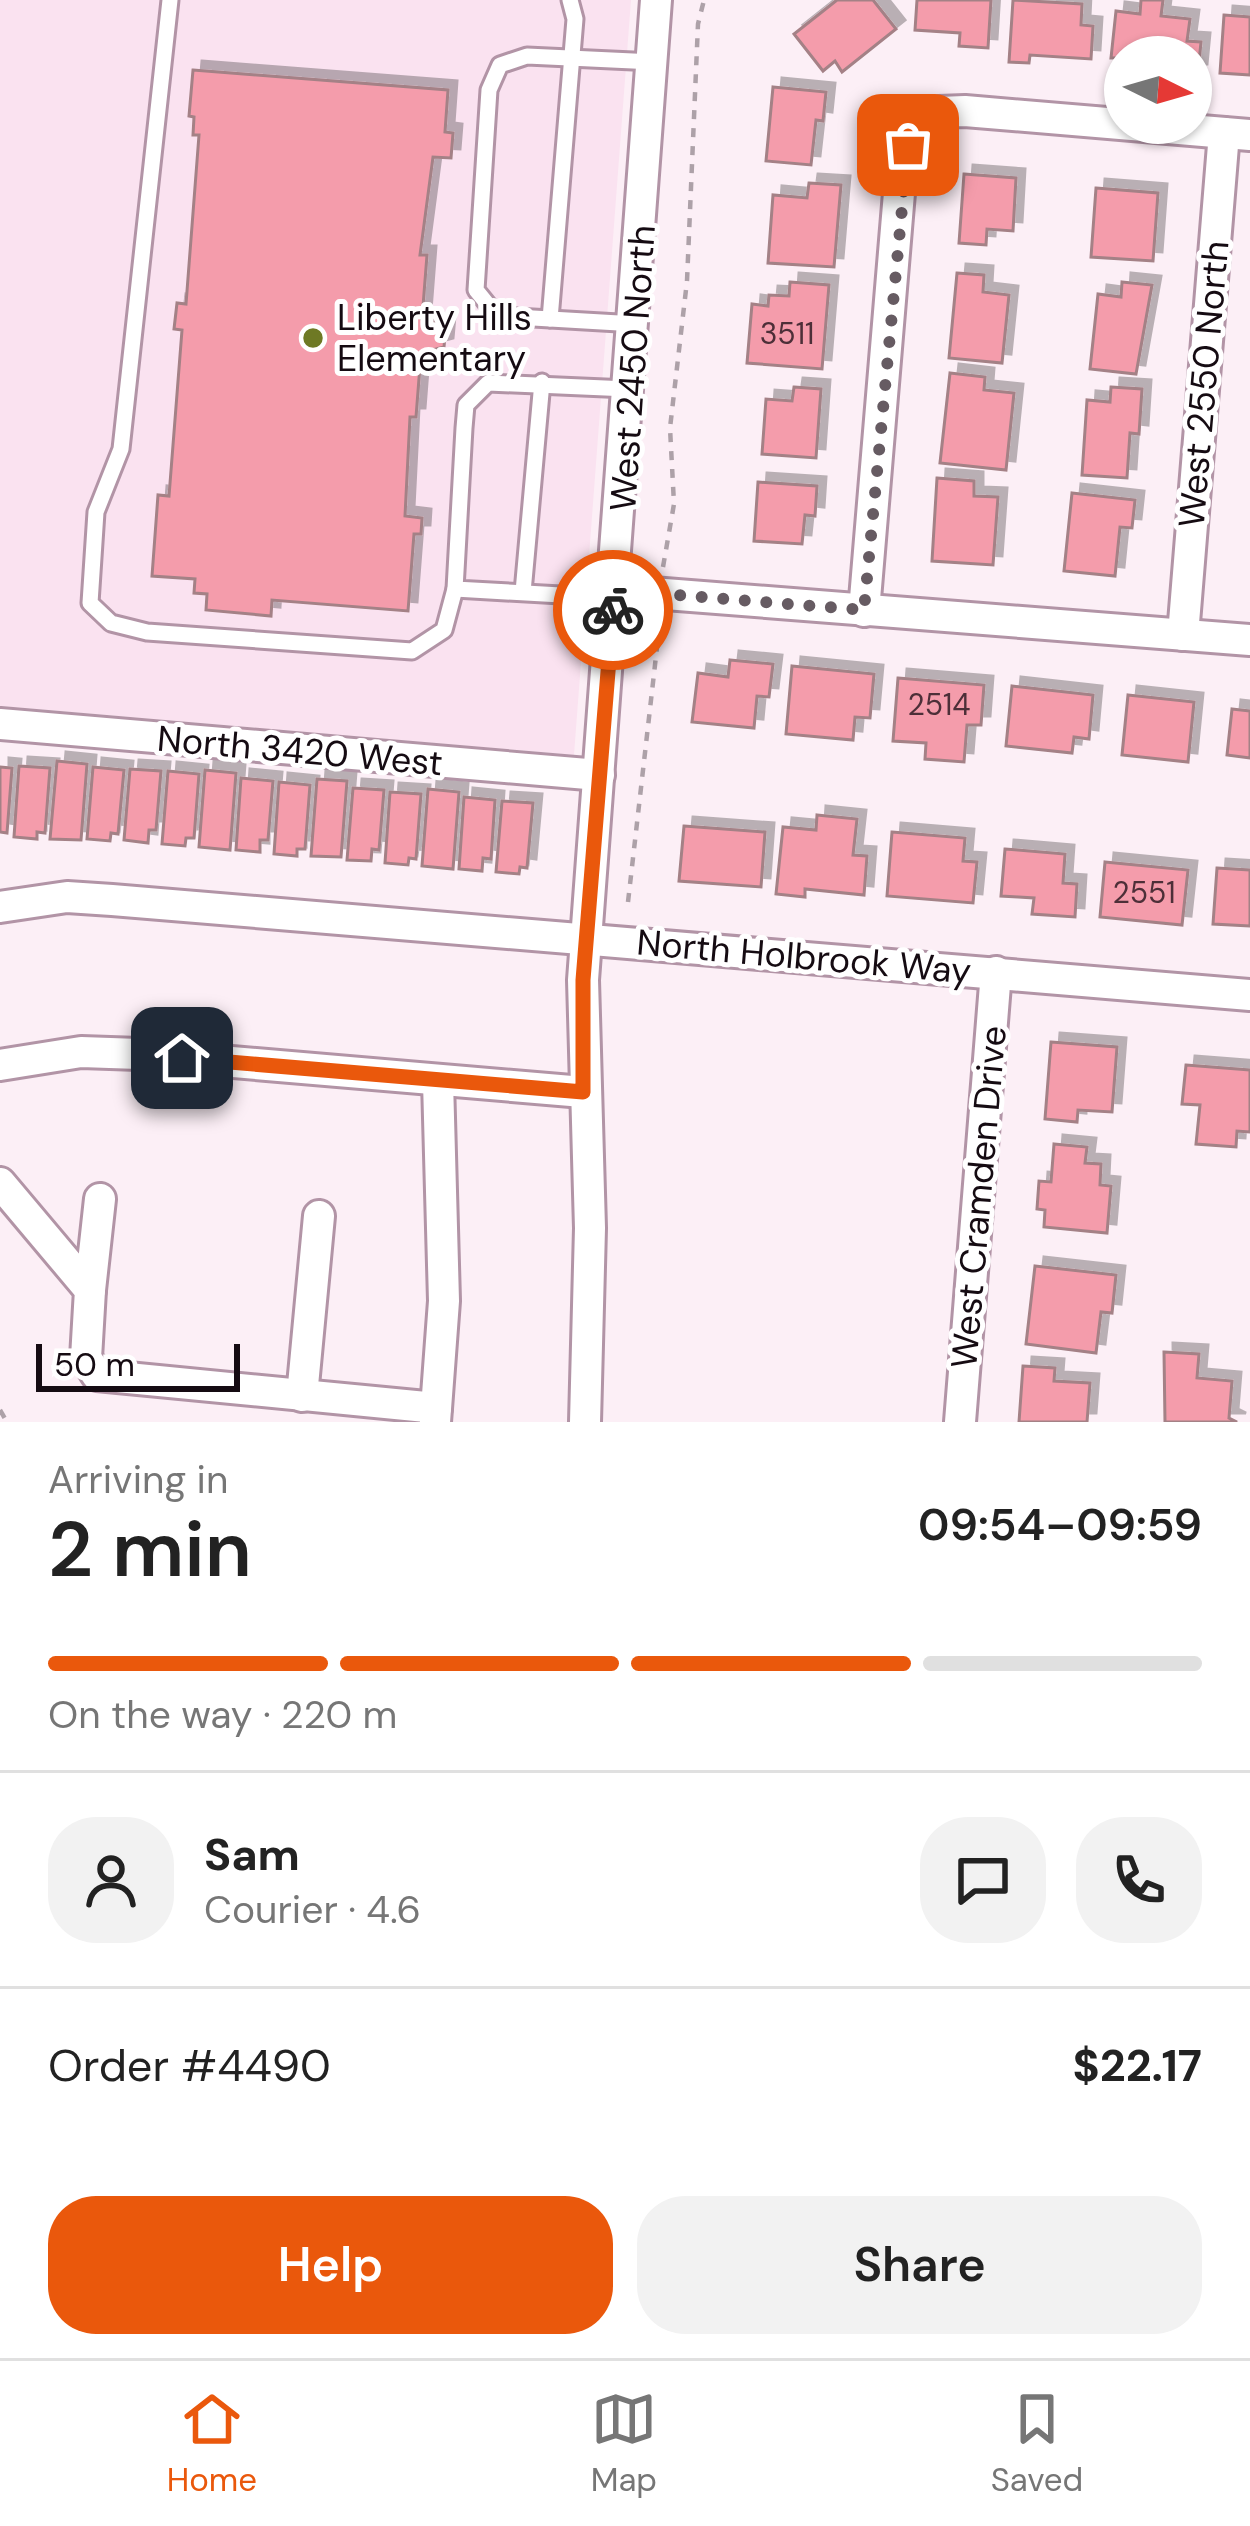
<!DOCTYPE html>
<html lang="en">
<head>
<meta charset="utf-8">
<style>
	body { margin:0; font-family:"DM Sans",sans-serif; background:#f2f2f2; color:#222; height:100vh; display:flex; flex-direction:column; font-size:45px; white-space:nowrap }
	* { box-sizing:border-box; margin:0 }
	p { font-size:39px; color:#767676 }
	.icon { flex:none; width:66px; height:66px; fill:none; stroke:currentColor; stroke-width:2; stroke-linecap:round; stroke-linejoin:round }
	.map { position:relative; height:1422px; overflow:hidden }
	.sheet { display:flex; flex-direction:column; background:#fff; flex:1 }
	.sheet>* { flex:none }
	.needle { width:78px; rotate:95deg }
	.tools { position:absolute; left:1104px; top:36px; display:grid; gap:24px }
	.tools a { display:grid; place-items:center; width:108px; height:108px; border-radius:50%; background:#fff; box-shadow:0 3px 9px #0004; font-size:60px }
	.scale { position:absolute; left:36px; bottom:30px; width:204px; box-sizing:border-box; padding-left:12px; border:6px solid #150b12; border-top:0; font-size:33px; line-height:42px; white-space:nowrap; color:#150b12; -webkit-text-stroke:9px #fff; paint-order:stroke }
	.pin { position:absolute; display:grid; place-items:center; width:102px; height:102px; color:#fff; margin:-51px; border-radius:24px; box-shadow:0 6px 18px #0006 }
	.courier { position:absolute; display:grid; place-items:center; width:120px; height:120px; margin:-60px; border:9px solid #ea580c; border-radius:50%; background:#fff; color:#222; box-shadow:0 3px 15px #0007 }
	.head em { font-style:normal; font-weight:600 }
	.head div { display:flex; flex-direction:column-reverse }
	.head { display:flex; align-items:center; justify-content:space-between; height:204px; padding:0 48px }
	h1 { font-size:78px; font-weight:600; line-height:90px }
	.bar { display:grid; grid-template-columns:repeat(4,1fr); gap:18px 12px; align-content:center; height:144px; padding:0 48px }
	.bar i { height:15px; border-radius:9px; background:#e0e0e0 }
	.bar .selected { background:#ea580c }
	.bar p { grid-column:span 4 }
	.line { display:flex; align-items:center; gap:30px; padding:0 48px; border-top:3px solid #e0e0e0 }
	.line div { flex:1 }
	.round { display:grid; place-items:center; flex:none; width:126px; height:126px; border-radius:48px; background:#f2f2f2 }
	.action { display:flex; gap:24px; margin-top:auto; padding:24px 48px }
	.action a { flex:1; height:138px; border-radius:48px; background:#ea580c; color:#fff; font-size:48px; font-weight:600; line-height:138px; text-align:center }
	.action a+a { background:#f2f2f2; color:#222 }
	.menu { display:flex; justify-content:space-around; align-items:center; height:168px; border-top:3px solid #e0e0e0; background:#fff; font-size:33px; color:#767676 }
	.menu a { display:grid; justify-items:center; gap:6px }
	.menu .selected { color:#ea580c }
	.map>svg:first-child { display:block }
	.built { fill:#fae2f0 }
	.building { fill:#f49cab; stroke:#a48186; stroke-width:3; filter:url(#shadow) }
	.lines { fill:none; stroke-linecap:round; stroke-linejoin:round }
	.lane-casing { stroke:#b294a6; stroke-width:21 }
	.street-casing { stroke:#b294a6; stroke-width:36 }
	.path { stroke:#ada1a8; stroke-width:4.5; stroke-dasharray:9 9; stroke-linecap:butt }
	.lane { stroke:#fff; stroke-width:15 }
	.street { stroke:#fff; stroke-width:30 }
	.done { stroke:#665b62; stroke-width:12; stroke-dasharray:0 21.6 }
	.route { stroke:#ea580c; stroke-width:15 }
	.poi-dot { fill:#6e7924; stroke:#fff; stroke-width:4.5 }
	.labels { text-anchor:middle; stroke-width:10; stroke-linejoin:round; paint-order:stroke }
	.number-label { font-size:30px; fill:#4d2f38 }
	.poi-label { font-size:36px; fill:#150b12; stroke:#fff; text-anchor:start }
	.street-label { font-size:36px; fill:#150b12; stroke:#fff }
</style>
</head>
<body>
<div class="map">
<svg width="1250" height="1422" viewBox="0 0 1250 1422">
	<defs>
		<filter id="shadow"><feDropShadow dx="9" dy="-9" stdDeviation="0" flood-color="#0004"/></filter>
	</defs>
	<rect width="100%" height="100%" fill="#fceff6"/>
	<path class="built" d="M0,0H631L574,755L0,706Z"/>
	<g class="building">
		<path d="M837,0H873L896,29L842,72L835,61L823,71L794,34Z"/>
		<path d="M917,0H991L988,48L959,46L960,33L915,30Z"/>
		<path d="M1013,0L1082,4L1081,25L1093,26L1091,59L1030,55L1029,63L1009,62Z"/>
		<path d="M1141,0H1163L1161,16L1190,19L1187,41L1201,42L1198,73H1191V57L1111,58L1116,11L1140,14Z"/>
		<path d="M1224,15L1250,17V75L1220,73Z"/>
		<path d="M193,70L448,90L445,132L453,133L451,158L433,157L420,255H427L422,319L446,325L444,347L421,353L416,417H410L405,516L422,518L421,534H414L408,611L272,600L271,616L206,610L207,594L194,593L195,579L152,576L158,495L169,496L182,330L174,329L177,303L186,304L199,135H193L194,117L189,116Z"/>
		<path d="M773,87L826,92L823,121L816,120L811,165L766,161Z"/>
		<path d="M964,174L1016,178L1013,231L987,229L986,245L959,243Z"/>
		<path d="M809,183L841,185L834,267L768,263L773,195L807,198Z"/>
		<path d="M1096,188L1158,193L1153,261L1091,257Z"/>
		<path d="M957,273L984,275L983,292L1009,295L1002,363L949,358Z"/>
		<path d="M790,282L829,285L822,369L747,363L752,304L768,306L769,295L789,296Z"/>
		<path d="M1122,282L1152,285L1136,374L1090,369L1098,294L1121,297Z"/>
		<path d="M950,373L985,377L984,390L1014,393L1006,470L940,463Z"/>
		<path d="M794,387L821,389L816,458L762,454L766,399L792,401Z"/>
		<path d="M1111,387L1142,389L1139,434L1130,433L1127,478L1082,475L1087,400L1110,402Z"/>
		<path d="M937,478L974,481V496L998,497L993,565L932,561Z"/>
		<path d="M758,482L817,486L815,516L805,515L802,544L754,541Z"/>
		<path d="M1072,493L1135,500L1132,528L1120,527L1115,576L1064,571Z"/>
		<path d="M730,660L773,664L769,697L757,696L754,728L692,722L698,673L728,677Z"/>
		<path d="M792,666L874,674L870,718L855,717L853,740L786,734Z"/>
		<path d="M898,678L984,685L981,725H967L964,762L925,759L926,743L893,741Z"/>
		<path d="M1012,686L1093,695L1089,739L1074,737L1072,753L1006,746Z"/>
		<path d="M1128,695L1194,702L1188,762L1122,755Z"/>
		<path d="M1232,709L1250,711V758L1227,755Z"/>
		<path d="M57,761L87,764L81,840L50,839Z"/>
		<path d="M19,766L50,768L45,833L37,832V839L14,837Z"/>
		<path d="M0,767L12,768L7,833L0,832Z"/>
		<path d="M93,767L124,770L118,834L111,833L110,841L87,839Z"/>
		<path d="M130,769L161,771L156,830H149L148,843L124,840Z"/>
		<path d="M205,770L236,773L230,850L199,847Z"/>
		<path d="M168,771L199,774L194,838H186L185,846L162,844Z"/>
		<path d="M241,778L273,781L268,840H260V852L236,850Z"/>
		<path d="M317,779L347,781L341,857L311,856Z"/>
		<path d="M279,782L310,785L305,849H297V856L274,854Z"/>
		<path d="M353,788L384,790L379,850L372,849L371,861L347,860Z"/>
		<path d="M428,789L459,792L453,869L422,866Z"/>
		<path d="M390,792L421,794L416,859L409,858L408,865L385,863Z"/>
		<path d="M464,797L495,800L491,859L483,858L482,871L459,869Z"/>
		<path d="M502,801L533,803L527,868L520,867L519,874L496,872Z"/>
		<path d="M817,815L857,819L853,855L867,856L864,895L805,889V897L776,894L783,827L816,830Z"/>
		<path d="M684,826L765,832L761,887L679,881Z"/>
		<path d="M892,832L965,838L963,861L977,862L973,903L887,896Z"/>
		<path d="M1005,849L1065,854L1063,883L1077,884L1075,917L1032,914L1034,898L1001,896Z"/>
		<path d="M1105,862L1188,870L1182,925L1100,917Z"/>
		<path d="M1217,868L1250,870V926L1213,924Z"/>
		<path d="M1051,1042L1117,1047L1112,1112L1078,1110L1077,1122L1045,1119Z"/>
		<path d="M1186,1065L1250,1070V1132L1237,1131L1236,1147L1196,1144L1200,1105L1182,1104Z"/>
		<path d="M1054,1144L1087,1147L1085,1163L1101,1164L1100,1185L1111,1186L1107,1233L1044,1227L1045,1210L1037,1209L1039,1181L1051,1182Z"/>
		<path d="M1035,1266L1116,1275L1112,1313L1101,1312L1096,1353L1026,1344Z"/>
		<path d="M1164,1352L1199,1354L1197,1378L1232,1381L1229,1418L1237,1422H1165Z"/>
		<path d="M1023,1366L1055,1368L1054,1381L1090,1383L1087,1422H1019Z"/>
	</g>
	<g class="lines">
		<defs>
			<g id="lane">
				<path d="M170,0L121,449L96,512L90,603L111,623L147,632L412,651L444,630L455,589"/>
				<path d="M550,319L575,19L570,0"/>
				<path d="M636,324L516,317L493,311L476,290L489,90L500,65L527,56L654,62"/>
				<path d="M523,592L542,382"/>
				<path d="M614,598L455,589L464,428L466,405L488,383L628,389"/>
			</g>
			<g id="street">
				<path d="M614,590L1250,640"/>
				<path d="M864,611L901,169L920,121L939,112L965,111L1250,135"/>
				<path d="M1183,635L1224,133"/>
				<path d="M0,724L599,775"/>
				<path d="M0,907L67,897L112,900L1250,995"/>
				<path d="M0,1065L81,1052L139,1054L583,1092"/>
				<path d="M0,1183L90,1290L86,1358L97,1375L436,1408"/>
				<path d="M90,1290L100,1199"/>
				<path d="M302,1396L319,1216"/>
				<path d="M435,1422L444,1301L438,1081"/>
				<path d="M585,1422L590,1228L583,980L656,0"/>
				<path d="M960,1422L996,972"/>
			</g>
		</defs>
		<use href="#lane" class="lane-casing"/>
		<use href="#street" class="street-casing"/>
		<g class="path">
			<path d="M663,567L674,504L670,428L687,281L698,24L704,0"/>
			<path d="M628,902L660,621"/>
			<path d="M0,1410L7,1422"/>
		</g>
		<use href="#lane" class="lane"/>
		<use href="#street" class="street"/>
	</g>
	<g class="lines">
		<path class="done" d="M613,610L614,590L864,610L908,145"/>
		<path class="route" d="M182,1058L583,1092V980L613,610"/>
	</g>
	<circle class="poi-dot" cx="313" cy="338" r="12"/>
	<g class="labels">
		<g class="number-label">
			<text x="787" y="344">3511</text>
			<text x="939" y="715">2514</text>
			<text x="1144" y="903">2551</text>
		</g>
		<g class="poi-label">
			<text x="337" y="330">Liberty Hills<tspan x="337" dy="41">Elementary</tspan></text>
		</g>
		<g class="street-label">
			<text transform="translate(632 368) rotate(-86)" y="13">West 2450 North</text>
			<text transform="translate(1203 384) rotate(-85)" y="13">West 2550 North</text>
			<text transform="translate(300 750) rotate(5)" y="13">North 3420 West</text>
			<text transform="translate(804 956) rotate(5)" y="13">North Holbrook Way</text>
			<text transform="translate(978 1197) rotate(-85)" y="13">West Cramden Drive</text>
		</g>
	</g>
</svg>
<div class="tools">
<a><svg class="needle" viewBox="-14 -14 28 28"><path d="M0-13l5 13h-10z" fill="#e53935"/><path d="M0 13l5-13h-10z" fill="#767676"/></svg></a>
</div>
<div class="scale">50 m</div>
<div class="pin" style="left:908px;top:145px;background:#ea580c"><svg class="icon" aria-label="bag" viewBox="0 0 24 24"><path d="M5 8h14l-1 12H6zM9 8a3 3 0 0 1 6 0"/></svg></div>
<div class="pin" style="left:182px;top:1058px;background:#1f2937"><svg class="icon" aria-label="home" viewBox="0 0 24 24"><path d="M3 11l9-7 9 7M6 9v11h12V9"/></svg></div>
<div class="courier" style="left:613px;top:610px"><svg class="icon" aria-label="bike" viewBox="0 0 24 24"><circle cx="6" cy="16" r="4"/><circle cx="18" cy="16" r="4"/><path d="M6 16l4-8h5l3 8M10 8l3 8H6M13 5h3"/></svg></div>
</div>
<section class="sheet">
<div class="head"><div><h1>2 min</h1><p>Arriving in</p></div><em>09:54–09:59</em></div>
<div class="bar"><i class="selected"></i><i class="selected"></i><i class="selected"></i><i></i><p>On the way · 220 m</p></div>
<div class="line" style="height:216px"><a class="round"><svg class="icon" aria-label="person" viewBox="0 0 24 24"><circle cx="12" cy="8" r="4"/><path d="M4 21q1-7 8-7t8 7"/></svg></a><div><b>Sam</b><p>Courier · 4.6</p></div><a class="round"><svg class="icon" aria-label="chat" viewBox="0 0 24 24"><path d="M4 5h16v11H9l-5 4z"/></svg></a><a class="round"><svg class="icon" aria-label="phone" viewBox="0 0 24 24"><path d="M5 4h4l2 5-3 2q2 4 5 5l2-3 5 2v4C11 20 4 13 5 4z"/></svg></a></div>
<div class="line" style="height:156px"><div>Order #4490</div><b>$22.17</b></div>
<div class="action"><a>Help</a><a>Share</a></div>
</section>
<nav class="menu">
<a class="selected"><svg class="icon" aria-label="home" viewBox="0 0 24 24"><path d="M3 11l9-7 9 7M6 9v11h12V9"/></svg>Home</a>
<a><svg class="icon" aria-label="map" viewBox="0 0 24 24"><path d="M3 6l6-2 6 2 6-2v14l-6 2-6-2-6 2zM9 4v14M15 6v14"/></svg>Map</a>
<a><svg class="icon" aria-label="saved" viewBox="0 0 24 24"><path d="M7 4h10v16l-5-4-5 4z"/></svg>Saved</a>
</nav>
</body>
</html>
